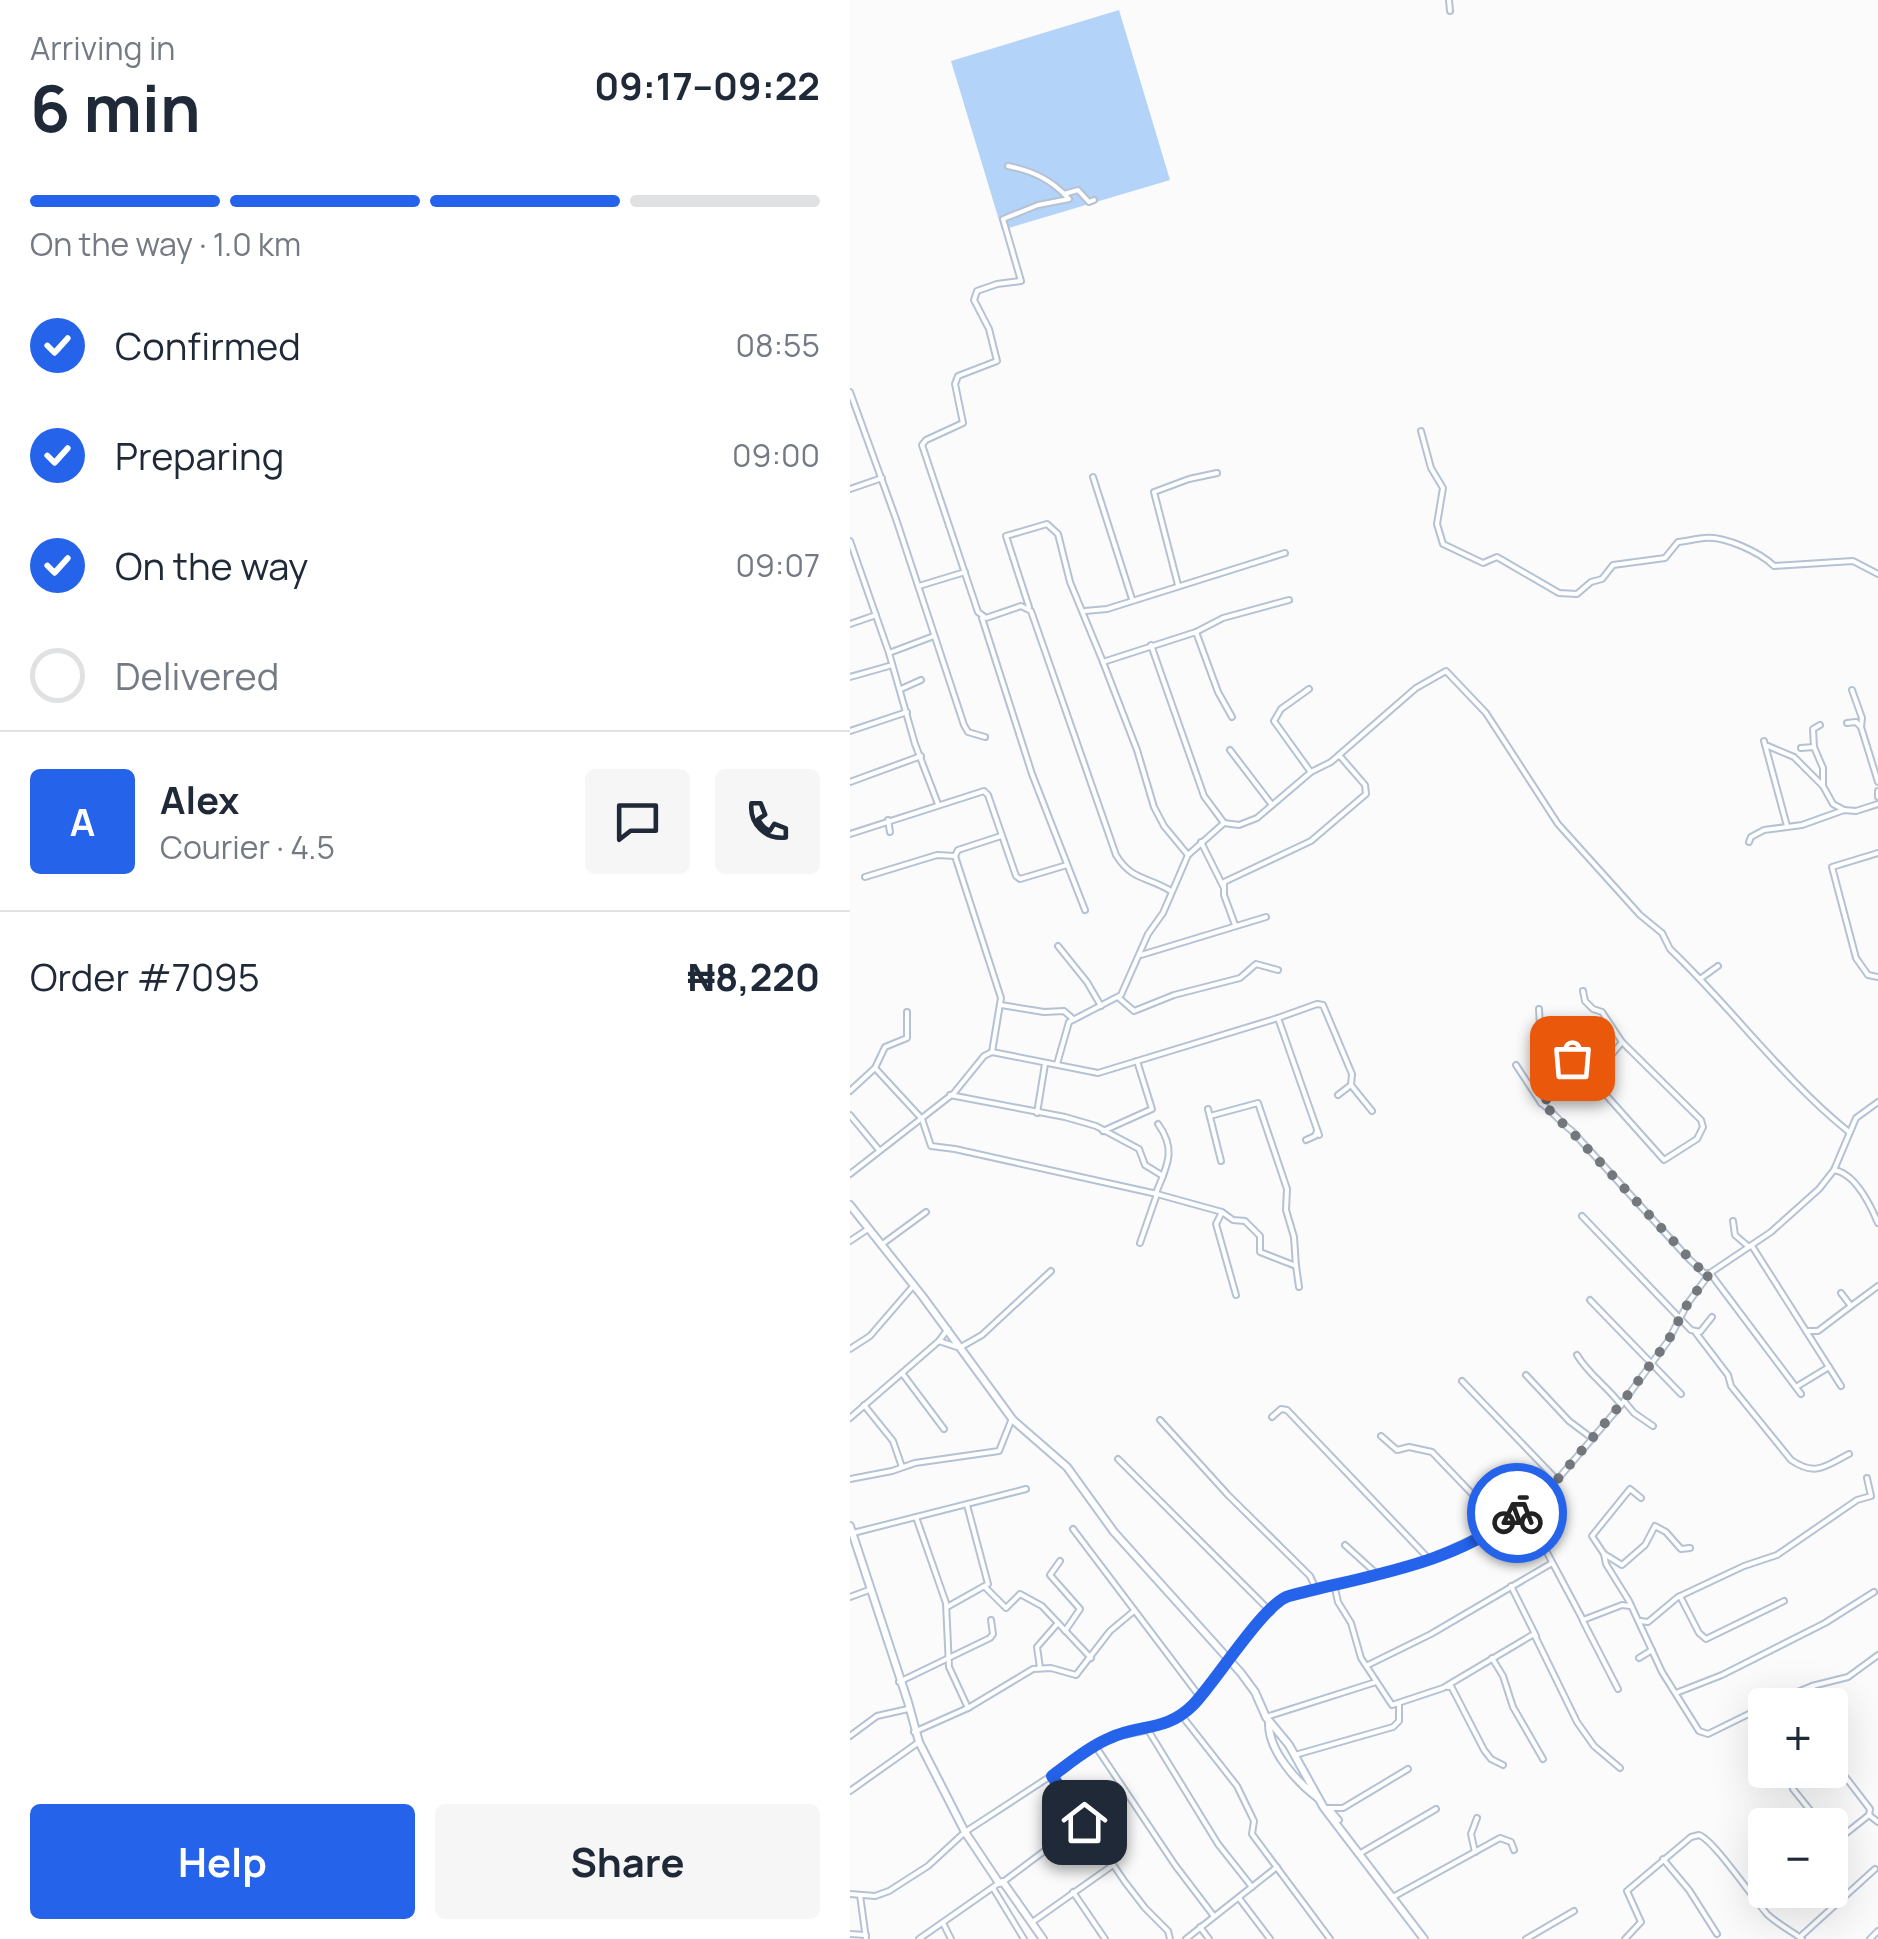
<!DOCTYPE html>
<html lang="en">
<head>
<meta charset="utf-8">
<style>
	body { margin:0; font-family:Manrope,sans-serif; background:#f6f6f7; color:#1f2937; height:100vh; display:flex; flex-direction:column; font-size:38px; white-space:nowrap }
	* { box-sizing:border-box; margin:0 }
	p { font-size:32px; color:#747a83 }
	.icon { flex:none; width:55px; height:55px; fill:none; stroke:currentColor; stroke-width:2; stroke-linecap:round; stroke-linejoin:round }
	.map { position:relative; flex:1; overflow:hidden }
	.drawer { display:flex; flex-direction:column; background:#fff; width:850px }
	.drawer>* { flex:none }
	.controls { position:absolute; left:898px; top:1688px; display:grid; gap:20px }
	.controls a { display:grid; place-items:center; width:100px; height:100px; border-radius:10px; background:#fff; box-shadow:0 10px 40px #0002; font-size:50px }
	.pin { position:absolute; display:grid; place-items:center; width:85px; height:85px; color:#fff; margin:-42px; border-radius:20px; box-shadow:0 5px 15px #0006 }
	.courier { position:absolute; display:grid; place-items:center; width:100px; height:100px; margin:-50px; border:8px solid #2563eb; border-radius:50%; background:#fff; color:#222; box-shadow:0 2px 12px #0007 }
	.head em { font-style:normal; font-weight:700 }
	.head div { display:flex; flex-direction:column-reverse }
	.head { display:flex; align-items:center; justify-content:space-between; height:170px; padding:0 30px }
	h1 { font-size:65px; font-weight:700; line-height:75px }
	.bar { display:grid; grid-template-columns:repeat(4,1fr); gap:15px 10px; align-content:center; height:120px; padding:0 30px }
	.bar i { height:12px; border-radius:8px; background:#e0e1e3 }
	.bar .selected { background:#2563eb }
	.bar p { grid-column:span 4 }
	.line { display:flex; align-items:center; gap:25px; padding:0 30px; border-top:2px solid #e0e1e3 }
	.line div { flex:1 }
	.round { display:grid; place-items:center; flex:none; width:105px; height:105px; border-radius:10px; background:#f6f6f7 }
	ol { padding:0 30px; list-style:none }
	li { display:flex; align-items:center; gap:30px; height:110px }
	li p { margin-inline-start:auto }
	li .icon { padding:10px; border-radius:50%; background:#2563eb; color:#fff; stroke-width:4 }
	li:last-child { color:#747a83 }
	li i { width:55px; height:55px; border:5px solid #e0e1e3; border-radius:50% }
	.button { display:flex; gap:20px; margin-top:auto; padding:20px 30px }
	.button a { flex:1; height:115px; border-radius:10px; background:#2563eb; color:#fff; font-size:40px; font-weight:700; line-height:115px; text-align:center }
	.button a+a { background:#f6f6f7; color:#1f2937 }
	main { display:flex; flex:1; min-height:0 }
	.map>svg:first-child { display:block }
	.green { fill:#b4d3f8 }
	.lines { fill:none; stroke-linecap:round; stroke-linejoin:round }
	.street-casing { stroke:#b4c2d4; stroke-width:8 }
	.secondary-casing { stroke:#b4c2d4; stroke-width:10 }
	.street { stroke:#fff; stroke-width:4 }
	.secondary { stroke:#fff; stroke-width:6 }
	.done { stroke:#74787c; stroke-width:10; stroke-dasharray:0 18 }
	.route { stroke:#2563eb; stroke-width:12 }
</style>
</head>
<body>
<main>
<section class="drawer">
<div class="head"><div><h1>6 min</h1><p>Arriving in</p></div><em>09:17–09:22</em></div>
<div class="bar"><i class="selected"></i><i class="selected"></i><i class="selected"></i><i></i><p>On the way · 1.0 km</p></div>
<ol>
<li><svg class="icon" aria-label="check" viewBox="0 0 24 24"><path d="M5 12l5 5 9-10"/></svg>Confirmed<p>08:55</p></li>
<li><svg class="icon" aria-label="check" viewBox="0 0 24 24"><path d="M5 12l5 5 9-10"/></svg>Preparing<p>09:00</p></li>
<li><svg class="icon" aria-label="check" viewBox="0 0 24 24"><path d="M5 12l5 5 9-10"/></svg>On the way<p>09:07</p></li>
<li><i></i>Delivered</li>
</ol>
<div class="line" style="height:180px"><b class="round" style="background:#2563eb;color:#fff">A</b><div><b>Alex</b><p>Courier · 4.5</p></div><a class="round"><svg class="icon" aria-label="chat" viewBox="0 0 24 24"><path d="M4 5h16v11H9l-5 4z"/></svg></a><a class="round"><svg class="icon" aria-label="phone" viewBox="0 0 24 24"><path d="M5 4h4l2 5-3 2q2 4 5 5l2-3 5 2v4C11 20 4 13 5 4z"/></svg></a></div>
<div class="line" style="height:130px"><div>Order #7095</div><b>₦8,220</b></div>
<div class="button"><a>Help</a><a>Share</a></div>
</section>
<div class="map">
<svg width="1028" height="1939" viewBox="0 0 1028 1939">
	<rect width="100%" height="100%" fill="#fbfbfb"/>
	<path class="green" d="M269,10L320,180L152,230L101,61Z"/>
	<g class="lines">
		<defs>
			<g id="street">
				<path d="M599,0L600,11"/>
				<path d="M158,166C183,171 202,180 219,199L188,205L153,219L171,281L147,284L127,291L124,300L139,329L147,361L108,376L105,384L113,423L76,440L72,445L128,612L136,618L171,606L181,611L266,855C282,881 297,876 321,891"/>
				<path d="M214,194L228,190L239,202L244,200"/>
				<path d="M0,392L46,519L114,725L118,732L135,737"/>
				<path d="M571,431L581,468L593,488L587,524L593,544L633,563L647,557L709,593L727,594L741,582L752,579L763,565L815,558L828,542C837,541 845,539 854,538C874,535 911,553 924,566L1003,561L1028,574"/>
				<path d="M243,477L282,599"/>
				<path d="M0,489L32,478"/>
				<path d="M0,541L39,653L65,744L88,804"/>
				<path d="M328,585L304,492L339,479L367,473"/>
				<path d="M69,586L115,572"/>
				<path d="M179,607L156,536L197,524L208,534L220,582L253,662"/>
				<path d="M235,611L257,609L435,553"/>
				<path d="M132,618L182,774L235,910"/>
				<path d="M0,624L26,615"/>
				<path d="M346,632L373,618L439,600"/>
				<path d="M301,645L354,796L374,823"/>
				<path d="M39,653L84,636"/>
				<path d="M0,677L39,666"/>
				<path d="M51,689L71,680"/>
				<path d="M459,689L431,709L424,721L460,771"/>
				<path d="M1002,690L1012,718L1011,727"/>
				<path d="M997,723L1006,722L1011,727L1028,782"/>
				<path d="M0,731L57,712"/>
				<path d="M914,741L937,826"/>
				<path d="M918,746L944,757L973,786L983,804L994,810"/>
				<path d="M964,747L963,729L970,725"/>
				<path d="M951,748L964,747L973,768V786"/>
				<path d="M380,750L422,805"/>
				<path d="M0,782L71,756"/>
				<path d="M1028,791V797"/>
				<path d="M38,820L40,832"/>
				<path d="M0,834L134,791L138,795L166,876L170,879L217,865"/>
				<path d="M351,842L373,886"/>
				<path d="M899,842L901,837L914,830L952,825L994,810L1006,811L1028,804"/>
				<path d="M1028,853L982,867L1006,958L1018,975L1028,977"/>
				<path d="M338,855L314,826L304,807L287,750L253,662L346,632L368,692L382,717"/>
				<path d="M105,856L151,998L142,1052"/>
				<path d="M15,877L87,855L105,856L108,850L151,836"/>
				<path d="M385,925L374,895V882L461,841L516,794L515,785L489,755"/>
				<path d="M208,946L237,982L251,1006"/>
				<path d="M291,955L416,917"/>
				<path d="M850,979L868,966"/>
				<path d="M269,998L284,1011L324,995L390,978L406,964L428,970"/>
				<path d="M151,1005L194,1012L214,1011L223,1019"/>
				<path d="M689,1009L690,1027L698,1042L723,1058L814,1160L847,1139L853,1127L851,1120L772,1042L752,1012L743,1009L735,1001L733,991"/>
				<path d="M207,1064L219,1022L271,995L298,934L313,913L338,855L374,823L389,825L407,818L461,772L481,762L566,688L596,671L636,713L708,824L790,915L812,933L820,949C882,1008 933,1079 999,1132"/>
				<path d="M666,1065L691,1103L717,1085L730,1069"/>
				<path d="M25,1068L72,1119L81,1146L105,1149L307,1194L290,1243"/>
				<path d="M740,1081L772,1042"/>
				<path d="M0,1091L25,1068L35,1047L57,1038V1012"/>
				<path d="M100,1095L215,1117L246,1126L289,1149L295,1165L313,1176"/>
				<path d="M488,1095L501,1085"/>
				<path d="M691,1103C703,1112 710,1122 722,1131L839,1259L854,1273H860L951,1394"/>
				<path d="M358,1109L371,1161"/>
				<path d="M187,1113L195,1064"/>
				<path d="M0,1115L29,1150"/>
				<path d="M253,1131L302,1109L287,1061"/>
				<path d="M469,1135L428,1018L467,1004L473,1005L502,1074L501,1085L522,1111"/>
				<path d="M456,1140L465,1136L467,1131"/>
				<path d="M984,1170C1005,1173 1020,1204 1028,1223"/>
				<path d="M0,1174L104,1093L134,1056L142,1052L248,1073L428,1018"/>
				<path d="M306,1193C317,1166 327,1150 308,1124"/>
				<path d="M307,1194L372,1212L383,1220L395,1221L410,1236V1252L446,1266L444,1237L436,1210L437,1189L408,1103L360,1116"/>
				<path d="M372,1212L366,1224L386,1295"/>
				<path d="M732,1216L841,1330L850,1332L862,1317"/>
				<path d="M883,1221L885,1235L899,1247"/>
				<path d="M0,1241L18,1229"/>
				<path d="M31,1245L76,1212"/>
				<path d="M902,1246L991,1386"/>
				<path d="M446,1266L449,1287"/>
				<path d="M740,1300L831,1394"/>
				<path d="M1001,1306L1028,1286"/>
				<path d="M956,1331H968L1001,1306L991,1293"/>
				<path d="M846,1333L878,1375L881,1386L941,1460C966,1477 975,1466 999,1454"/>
				<path d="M89,1341L107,1347"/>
				<path d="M111,1347L132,1335L201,1271"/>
				<path d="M0,1349L20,1336L64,1285"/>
				<path d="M727,1355C739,1375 757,1386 771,1405"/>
				<path d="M52,1373L94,1429"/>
				<path d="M676,1375L719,1421L743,1439"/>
				<path d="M612,1381L707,1480"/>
				<path d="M946,1387L979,1367"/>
				<path d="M774,1401L784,1413L803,1426"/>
				<path d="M14,1405L43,1441L52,1467"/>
				<path d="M422,1417L431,1409L437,1410L579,1559"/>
				<path d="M0,1418L89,1341L98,1329"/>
				<path d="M310,1420L378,1495L460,1576L467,1591"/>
				<path d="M531,1436L547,1450L559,1447L582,1452L652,1525"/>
				<path d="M268,1459L421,1612"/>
				<path d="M0,1479L42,1471L65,1463L149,1451L161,1421"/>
				<path d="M791,1498L780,1489L742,1536L754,1554L772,1565L795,1545L805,1526L816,1532L831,1549L840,1548"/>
				<path d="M66,1517L96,1603L99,1667L118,1708"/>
				<path d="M661,1521L693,1545L733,1620L772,1605L780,1606"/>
				<path d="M223,1529L350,1697"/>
				<path d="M3,1533L176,1489"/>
				<path d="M495,1545L528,1575"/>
				<path d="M754,1554L756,1564L779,1601L812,1672L849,1731L858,1734L915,1706"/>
				<path d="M210,1561L200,1575L230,1609L215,1631"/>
				<path d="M484,1584L488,1602L501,1623L511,1658L542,1705L593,1688L684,1634L727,1722L744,1746L770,1768"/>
				<path d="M661,1586L686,1636"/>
				<path d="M135,1587L156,1608L170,1594L192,1606L241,1658"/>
				<path d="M830,1596L849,1633L856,1639L934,1601"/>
				<path d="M0,1597L19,1590"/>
				<path d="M97,1607L138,1584L117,1505"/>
				<path d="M733,1621L768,1689"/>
				<path d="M790,1621L798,1622L828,1597L894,1566L927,1555L1007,1500L1021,1496L1017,1478"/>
				<path d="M642,1658L653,1676L663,1707L693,1759"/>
				<path d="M789,1658L802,1650"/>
				<path d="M518,1665L581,1634L702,1563"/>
				<path d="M190,1668L187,1647L208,1623"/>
				<path d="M49,1682L140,1638L143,1634L141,1620"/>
				<path d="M962,1686L972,1705"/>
				<path d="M598,1687L601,1686L634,1750L641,1759L653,1765"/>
				<path d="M826,1693L872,1675L975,1623L1024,1592"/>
				<path d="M916,1705L962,1686L998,1677L1028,1655"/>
				<path d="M332,1716L387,1786L404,1821L402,1834L480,1939"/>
				<path d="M416,1717L526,1682"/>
				<path d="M298,1730L368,1844L402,1887"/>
				<path d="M64,1732L118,1708L183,1669L201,1668L226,1675L260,1631L284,1611"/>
				<path d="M0,1736L27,1716L58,1709"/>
				<path d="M246,1747L325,1865L363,1915"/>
				<path d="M980,1751L990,1770L1020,1809L1019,1815L980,1846"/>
				<path d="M445,1755L543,1727L549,1721V1705"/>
				<path d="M203,1776L275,1882L295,1908L318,1931L320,1939"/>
				<path d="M943,1789L972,1825"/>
				<path d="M0,1791L69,1742"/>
				<path d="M474,1808H493L558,1769"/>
				<path d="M479,1808L489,1820"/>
				<path d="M1019,1815L1028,1822"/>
				<path d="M625,1852L621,1834L627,1818"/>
				<path d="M509,1854L586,1809"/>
				<path d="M813,1859L839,1890L867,1934"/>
				<path d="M153,1882L233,1822"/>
				<path d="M143,1888L174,1939"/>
				<path d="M223,1892L255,1939"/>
				<path d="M0,1894L25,1896L39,1891L78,1866L115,1832L259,1738L298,1730L332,1716L345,1703L401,1630L433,1598L528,1575L579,1559L652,1525L707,1480L771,1405L818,1341L838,1303L860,1273L921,1232L969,1189L984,1170L1006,1118L1028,1102"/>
				<path d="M10,1895L16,1939"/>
				<path d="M543,1897L650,1838L661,1842L664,1850"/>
				<path d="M389,1898L420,1939"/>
				<path d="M910,1903L927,1890"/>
				<path d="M93,1923L101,1939"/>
				<path d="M181,1923L263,1865"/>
				<path d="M350,1927L359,1939"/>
				<path d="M0,1934L16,1935"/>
				<path d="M950,1937L1025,1869"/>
				<path d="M69,1939L149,1883"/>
				<path d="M336,1939L427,1867"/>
				<path d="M676,1939L724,1911"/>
				<path d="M775,1939L791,1922L777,1891L841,1837L849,1835C864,1840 903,1899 918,1915C928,1924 941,1931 952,1939"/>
				<path d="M1020,1939L1028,1931"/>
			</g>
			<g id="secondary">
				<path d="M0,1205L73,1297L163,1420L217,1467L264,1532L391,1673L405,1692L416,1717L439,1745L474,1808L574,1939"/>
				<path d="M0,1526L58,1702L69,1742L115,1832L149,1883L153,1882L193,1939"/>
				<path d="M419,1723C418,1751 448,1783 468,1798"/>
			</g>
		</defs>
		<use href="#street" class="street-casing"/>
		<use href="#secondary" class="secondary-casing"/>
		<use href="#street" class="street"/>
		<use href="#secondary" class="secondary"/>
	</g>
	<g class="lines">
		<path class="done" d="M667,1513L707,1480L771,1404L818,1341L838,1303L860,1273H854L840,1259L722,1132C710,1122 703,1112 691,1103L717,1085L730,1069L722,1058"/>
		<path class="route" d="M234,1822L202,1776C220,1763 240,1746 260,1738C290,1724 316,1732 343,1705C364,1684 415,1602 439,1596C514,1576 604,1565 667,1513"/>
	</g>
</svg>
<div class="controls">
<a>+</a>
<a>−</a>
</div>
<div class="pin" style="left:722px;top:1058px;background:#ea580c"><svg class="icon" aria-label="bag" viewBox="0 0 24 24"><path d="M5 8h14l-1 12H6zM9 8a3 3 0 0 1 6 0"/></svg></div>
<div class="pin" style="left:234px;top:1822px;background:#1f2937"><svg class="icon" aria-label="home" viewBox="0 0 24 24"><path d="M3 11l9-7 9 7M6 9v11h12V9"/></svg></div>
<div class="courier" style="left:667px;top:1513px"><svg class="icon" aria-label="bike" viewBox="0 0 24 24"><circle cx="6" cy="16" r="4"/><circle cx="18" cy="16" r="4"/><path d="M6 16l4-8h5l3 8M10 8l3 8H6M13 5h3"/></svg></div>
</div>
</main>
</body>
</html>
